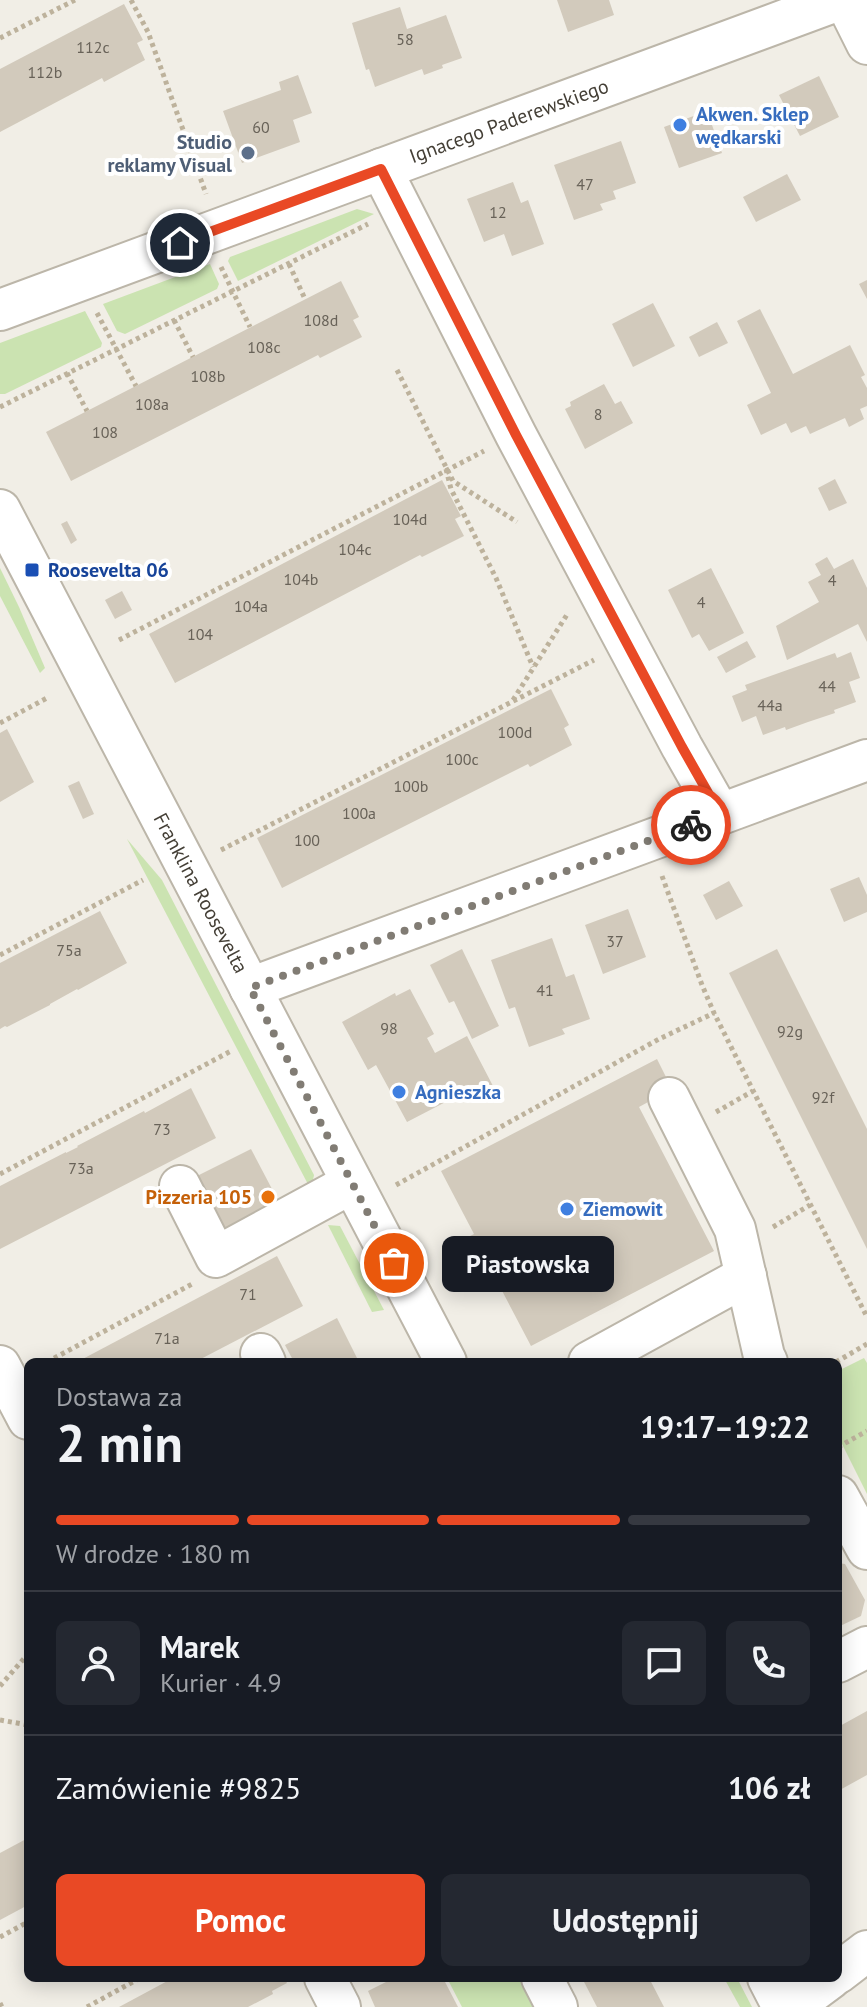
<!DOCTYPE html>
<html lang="pl">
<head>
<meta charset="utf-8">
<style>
	body { margin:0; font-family:"PT Sans",sans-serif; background:#242831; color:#f1f3f6; height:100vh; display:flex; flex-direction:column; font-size:30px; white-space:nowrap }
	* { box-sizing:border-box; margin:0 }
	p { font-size:26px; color:#9ea1a6 }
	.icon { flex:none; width:44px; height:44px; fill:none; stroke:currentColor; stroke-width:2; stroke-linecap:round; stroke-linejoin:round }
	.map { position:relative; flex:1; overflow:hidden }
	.drawer { position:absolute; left:24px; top:1358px; width:818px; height:624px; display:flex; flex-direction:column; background:#171b24; border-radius:12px; box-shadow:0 4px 20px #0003 }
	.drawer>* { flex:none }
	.pin { position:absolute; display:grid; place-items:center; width:68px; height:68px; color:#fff; margin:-34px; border:4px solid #fff; border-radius:50%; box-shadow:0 2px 8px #0007 }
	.courier { position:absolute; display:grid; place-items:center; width:80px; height:80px; margin:-40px; border:6px solid #e94925; border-radius:50%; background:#fff; color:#222; box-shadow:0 2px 10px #0007 }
	.bubble { position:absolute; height:56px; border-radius:12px; background:#171b24; box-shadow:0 4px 20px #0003; font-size:26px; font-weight:700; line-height:56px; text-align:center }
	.overview em { font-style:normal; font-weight:700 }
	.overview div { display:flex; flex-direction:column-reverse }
	.overview { display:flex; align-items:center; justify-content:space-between; height:136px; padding:0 32px }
	h1 { font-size:52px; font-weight:700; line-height:60px }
	.bar { display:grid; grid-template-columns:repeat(4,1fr); gap:12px 8px; align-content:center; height:96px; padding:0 32px }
	.bar i { height:10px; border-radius:6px; background:#363941 }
	.bar .on { background:#e94925 }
	.bar p { grid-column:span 4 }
	.line { display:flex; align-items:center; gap:20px; padding:0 32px; border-top:2px solid #363941 }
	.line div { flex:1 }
	.round { display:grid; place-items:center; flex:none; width:84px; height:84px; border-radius:12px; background:#242831 }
	.cta { display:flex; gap:16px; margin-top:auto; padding:16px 32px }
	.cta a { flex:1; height:92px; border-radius:12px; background:#e94925; color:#fff; font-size:32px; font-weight:700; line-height:92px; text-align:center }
	.cta a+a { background:#242831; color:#f1f3f6 }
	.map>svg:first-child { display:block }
	.green { fill:#cbe3b1 }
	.building { fill:#d2cabc }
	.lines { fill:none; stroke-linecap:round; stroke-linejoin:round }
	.minor-casing { stroke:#bcb6a9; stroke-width:44 }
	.path { stroke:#bdb29c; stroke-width:5; stroke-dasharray:4 4; stroke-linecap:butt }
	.minor { stroke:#fff; stroke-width:40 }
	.done { stroke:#817c74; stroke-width:8; stroke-dasharray:0 14.4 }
	.route { stroke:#e94925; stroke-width:10 }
	.shop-dot { fill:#3f7fe0; stroke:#fff; stroke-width:3 }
	.service-dot { fill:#5c6f8a; stroke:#fff; stroke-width:3 }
	.transit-dot { fill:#1a4fb4; stroke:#fff; stroke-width:3 }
	.food-dot { fill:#e8710a; stroke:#fff; stroke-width:3 }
	.labels { text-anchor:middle; stroke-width:8; stroke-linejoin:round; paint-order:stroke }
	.number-label { font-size:16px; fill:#686258 }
	.shop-label { font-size:20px; font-weight:bold; fill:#366cbe; stroke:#fff; text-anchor:start }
	.street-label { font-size:20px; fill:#443f36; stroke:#fff }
	.service-label { font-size:20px; font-weight:bold; fill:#4e5e75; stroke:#fff; text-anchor:end }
	.transit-label { font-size:20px; font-weight:bold; fill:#164399; stroke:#fff; text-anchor:start }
	.food-label { font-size:20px; font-weight:bold; fill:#c56008; stroke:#fff; text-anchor:end }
</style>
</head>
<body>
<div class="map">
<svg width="867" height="2007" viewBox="0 0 867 2007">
	<rect width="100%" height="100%" fill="#f1eee6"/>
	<g class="green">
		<path d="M357,209L374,214L238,281L228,261L230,257Z"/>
		<path d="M210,264L219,284L217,289L125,334L117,331L103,304Z"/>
		<path d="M85,311L102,343L101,347L5,394H0V343Z"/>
		<path d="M0,568L19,607L45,668L40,673L0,596Z"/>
		<path d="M127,839L162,880L314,1175L311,1190Z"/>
		<path d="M328,1225L340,1226L384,1310L372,1312Z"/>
		<path d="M864,1358L867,1363V1494L838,1436V1371Z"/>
		<path d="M447,1978H532L548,2007H462Z"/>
		<path d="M724,1978H737L752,2007H740Z"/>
	</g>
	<g class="building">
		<path d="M557,0H609L614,15L568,32Z"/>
		<path d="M124,4L143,40L137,43L145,60L104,82L102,78L0,132V69Z"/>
		<path d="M400,7L407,29L446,15L462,58L442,65L443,68L424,75L422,69L375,87L369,69L366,70L352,23Z"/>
		<path d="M298,75L312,113L293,120L300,142L242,163L223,111L281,90L279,82Z"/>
		<path d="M819,76L839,117L800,136L779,95Z"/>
		<path d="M707,111L722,153L679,168L664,127Z"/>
		<path d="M621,141L636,183L613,191L616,199L600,204L603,210L574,220L554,165Z"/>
		<path d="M787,174L801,200L756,222L743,197Z"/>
		<path d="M513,182L521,203L528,200L544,244L512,256L504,234L484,242L467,199Z"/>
		<path d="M867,280V299L859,284Z"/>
		<path d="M341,281L359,317L353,320L362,337L320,358L318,355L71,481L46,432Z"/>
		<path d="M653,303L675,346L633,367L612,324Z"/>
		<path d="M760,309L793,374L850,345L865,375L861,377L867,388V406L860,409L864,419L849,427L845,418L810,434L806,426L791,433L786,423L761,435L747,405L771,393L737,321Z"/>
		<path d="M717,322L728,343L699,357L689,337Z"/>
		<path d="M604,384L615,404L621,401L633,423L585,449L565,409L571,406L570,402Z"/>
		<path d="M835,479L847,503L829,511L818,488Z"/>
		<path d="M442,480L461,516L455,519L464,536L422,557L420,555L175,683L149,634Z"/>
		<path d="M67,521L77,540L71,544L61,524Z"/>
		<path d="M827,557L834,569L853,559L867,588V642L858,624L787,660L776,626L819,602L808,582L821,575L815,564Z"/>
		<path d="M711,568L744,633L709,651L699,634L692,638L668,590Z"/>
		<path d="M122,591L132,610L115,619L105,600Z"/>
		<path d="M747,641L756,657L726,673L717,657Z"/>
		<path d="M851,652L860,678L849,682L856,702L834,710L835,713L808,722L786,730L785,727L763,735L756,716L742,722L732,696L747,690L745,685L835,653L837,658Z"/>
		<path d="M551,689L569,725L564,728L572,745L530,767L528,764L282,888L257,838Z"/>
		<path d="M7,729L34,782L0,802V733Z"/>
		<path d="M79,781L94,814L83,819L68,786Z"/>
		<path d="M859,877L867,895V912L844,922L830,889Z"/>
		<path d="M729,881L743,906L716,920L703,895Z"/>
		<path d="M628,909L646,957L603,974L585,925Z"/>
		<path d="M100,911L127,963L78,990L77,989L50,1004V1005L7,1027L5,1026L0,1029V963Z"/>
		<path d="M552,938L566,977L574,974L590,1019L562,1029L565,1034L529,1047L515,1007L509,1009L491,960Z"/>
		<path d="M462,949L499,1026L472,1039L454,1001L449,1003L430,965Z"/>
		<path d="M777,949L867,1129V1249L729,973Z"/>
		<path d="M410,989L434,1034L427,1038L435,1053L467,1036L493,1086L464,1101L461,1094L407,1122L376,1065L368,1070L342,1022L395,993L396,996Z"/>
		<path d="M657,1059L672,1089L639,1107L714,1251L531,1346L499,1285L493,1289L466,1238L474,1234L441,1171Z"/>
		<path d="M191,1088L216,1138L0,1249V1186L66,1152V1153L78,1147L77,1146L144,1111L145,1113Z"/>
		<path d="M251,1149L282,1208L228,1236L197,1176Z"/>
		<path d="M277,1256L303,1306L195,1362H77Z"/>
		<path d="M337,1318L359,1362H294L285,1345Z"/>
		<path d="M838,1563L845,1564L865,1600L861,1616L838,1627Z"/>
		<path d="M867,1711V1775L838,1791V1727Z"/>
		<path d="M28,1838V1905L0,1920V1853Z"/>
		<path d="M173,1978H284L287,1983L272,1991L273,1994L248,2007H119Z"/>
		<path d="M394,1978H443L458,2007H375L368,1991Z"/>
		<path d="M582,1978H649L664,2007H597Z"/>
	</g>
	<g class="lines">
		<defs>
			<g id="minor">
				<path d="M845,0L867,44"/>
				<path d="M381,169L516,435L682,747L720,814"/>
				<path d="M0,310L839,0"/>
				<path d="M0,510L446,1362"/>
				<path d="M250,988L867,760"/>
				<path d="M669,1098L735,1229L764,1356L767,1362"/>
				<path d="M180,1186L216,1257L352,1183"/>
				<path d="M261,1354L265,1362"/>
				<path d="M589,1362L746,1276"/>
				<path d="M0,1366L28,1419"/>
				<path d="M838,1496L867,1549"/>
				<path d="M838,1662L867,1647"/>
				<path d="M838,1973L867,1951"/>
				<path d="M325,1978L340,2007"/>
				<path d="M542,1978L557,2007"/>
				<path d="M768,1978L783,2007"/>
				<path d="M792,2007L831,1978"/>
			</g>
		</defs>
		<use href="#minor" class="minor-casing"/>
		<g class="path">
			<path d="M131,0L148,32L206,194"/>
			<path d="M0,38L75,0"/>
			<path d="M289,264L305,299"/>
			<path d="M221,267L250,327"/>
			<path d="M97,313L136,386"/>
			<path d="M174,320L193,357"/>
			<path d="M397,370L453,481L517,522"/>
			<path d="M67,373L87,411"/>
			<path d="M0,407L368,224"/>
			<path d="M446,469L451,489L496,578L533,667"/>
			<path d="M119,640L484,451"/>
			<path d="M513,700L568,613"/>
			<path d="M0,723L47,698"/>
			<path d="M221,850L594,660"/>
			<path d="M662,876L702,985L714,1013L867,1317"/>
			<path d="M0,955L143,880"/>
			<path d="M716,1112L753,1091"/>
			<path d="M0,1174L231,1051"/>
			<path d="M396,1185L659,1039L714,1013"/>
			<path d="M773,1227L810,1205"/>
			<path d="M47,1362L194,1283"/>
			<path d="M836,1362L867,1344"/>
			<path d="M838,1447L867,1431"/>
			<path d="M0,1686L28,1654"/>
			<path d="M0,1720L28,1725"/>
			<path d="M0,1937L28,1922"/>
			<path d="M0,2003L2,2007"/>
			<path d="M87,2007L140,1978"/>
		</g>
		<use href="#minor" class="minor"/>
	</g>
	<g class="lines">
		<path class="done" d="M394,1263L250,988L691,825"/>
		<path class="route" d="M180,243L381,169L516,435L682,747L720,814L691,825"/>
	</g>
	<g class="shop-dot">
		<circle cx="680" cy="125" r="8"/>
		<circle cx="399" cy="1092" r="8"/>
		<circle cx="567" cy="1209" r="8"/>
	</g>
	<circle class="service-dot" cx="248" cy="153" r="8"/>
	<rect class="transit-dot" x="24" y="562" width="16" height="16" rx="4"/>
	<circle class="food-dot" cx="268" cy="1197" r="8"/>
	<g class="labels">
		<g class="number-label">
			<text x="405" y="45">58</text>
			<text x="93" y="53">112c</text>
			<text x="45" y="78">112b</text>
			<text x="261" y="133">60</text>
			<text x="585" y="190">47</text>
			<text x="498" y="218">12</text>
			<text x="321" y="326">108d</text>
			<text x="264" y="353">108c</text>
			<text x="208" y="382">108b</text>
			<text x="152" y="410">108a</text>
			<text x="598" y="420">8</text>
			<text x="105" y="438">108</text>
			<text x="410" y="525">104d</text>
			<text x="355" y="555">104c</text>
			<text x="301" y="585">104b</text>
			<text x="832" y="586">4</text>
			<text x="701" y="608">4</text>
			<text x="251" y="612">104a</text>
			<text x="200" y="640">104</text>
			<text x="827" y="692">44</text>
			<text x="770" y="711">44a</text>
			<text x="515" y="738">100d</text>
			<text x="462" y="765">100c</text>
			<text x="411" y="792">100b</text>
			<text x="359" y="819">100a</text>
			<text x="307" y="846">100</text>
			<text x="615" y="947">37</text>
			<text x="69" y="956">75a</text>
			<text x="545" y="996">41</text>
			<text x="389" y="1034">98</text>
			<text x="790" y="1037">92g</text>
			<text x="823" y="1103">92f</text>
			<text x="162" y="1135">73</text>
			<text x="81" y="1174">73a</text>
			<text x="248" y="1300">71</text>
			<text x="167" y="1344">71a</text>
		</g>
		<g class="shop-label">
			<text x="696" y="121">Akwen. Sklep<tspan x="696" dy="23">wędkarski</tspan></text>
			<text x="415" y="1099">Agnieszka</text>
			<text x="583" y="1216">Ziemowit</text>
		</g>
		<g class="street-label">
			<text transform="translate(509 121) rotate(-20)" y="7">Ignacego Paderewskiego</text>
			<text transform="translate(201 893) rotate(62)" y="7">Franklina Roosevelta</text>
		</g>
		<g class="service-label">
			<text x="232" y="149">Studio<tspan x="232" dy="23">reklamy Visual</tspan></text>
		</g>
		<g class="transit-label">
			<text x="48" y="577">Roosevelta 06</text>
		</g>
		<g class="food-label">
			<text x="252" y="1204">Pizzeria 105</text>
		</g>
	</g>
</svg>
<div class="pin" style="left:394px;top:1263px;background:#ea580c"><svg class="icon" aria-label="bag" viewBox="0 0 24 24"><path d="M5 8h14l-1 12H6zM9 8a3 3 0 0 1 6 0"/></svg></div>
<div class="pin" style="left:180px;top:243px;background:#1f2937"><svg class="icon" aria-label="home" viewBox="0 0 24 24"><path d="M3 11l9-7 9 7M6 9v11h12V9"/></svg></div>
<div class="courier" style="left:691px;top:825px"><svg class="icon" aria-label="bike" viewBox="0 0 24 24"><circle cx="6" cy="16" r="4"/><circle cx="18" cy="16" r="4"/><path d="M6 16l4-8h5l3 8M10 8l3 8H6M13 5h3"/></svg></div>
<div class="bubble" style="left:442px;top:1236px;width:172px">Piastowska</div>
<section class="drawer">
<div class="overview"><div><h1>2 min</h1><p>Dostawa za</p></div><em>19:17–19:22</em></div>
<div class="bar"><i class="on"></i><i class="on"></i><i class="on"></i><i></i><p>W drodze · 180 m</p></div>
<div class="line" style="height:144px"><a class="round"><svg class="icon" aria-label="person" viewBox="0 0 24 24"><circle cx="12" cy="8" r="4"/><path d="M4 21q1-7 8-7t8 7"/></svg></a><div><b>Marek</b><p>Kurier · 4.9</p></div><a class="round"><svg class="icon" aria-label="chat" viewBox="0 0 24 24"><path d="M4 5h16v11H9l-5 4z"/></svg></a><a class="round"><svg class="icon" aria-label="phone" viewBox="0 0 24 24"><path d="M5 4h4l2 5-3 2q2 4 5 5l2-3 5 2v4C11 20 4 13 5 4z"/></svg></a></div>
<div class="line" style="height:104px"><div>Zamówienie #9825</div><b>106 zł</b></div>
<div class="cta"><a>Pomoc</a><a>Udostępnij</a></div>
</section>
</div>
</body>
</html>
